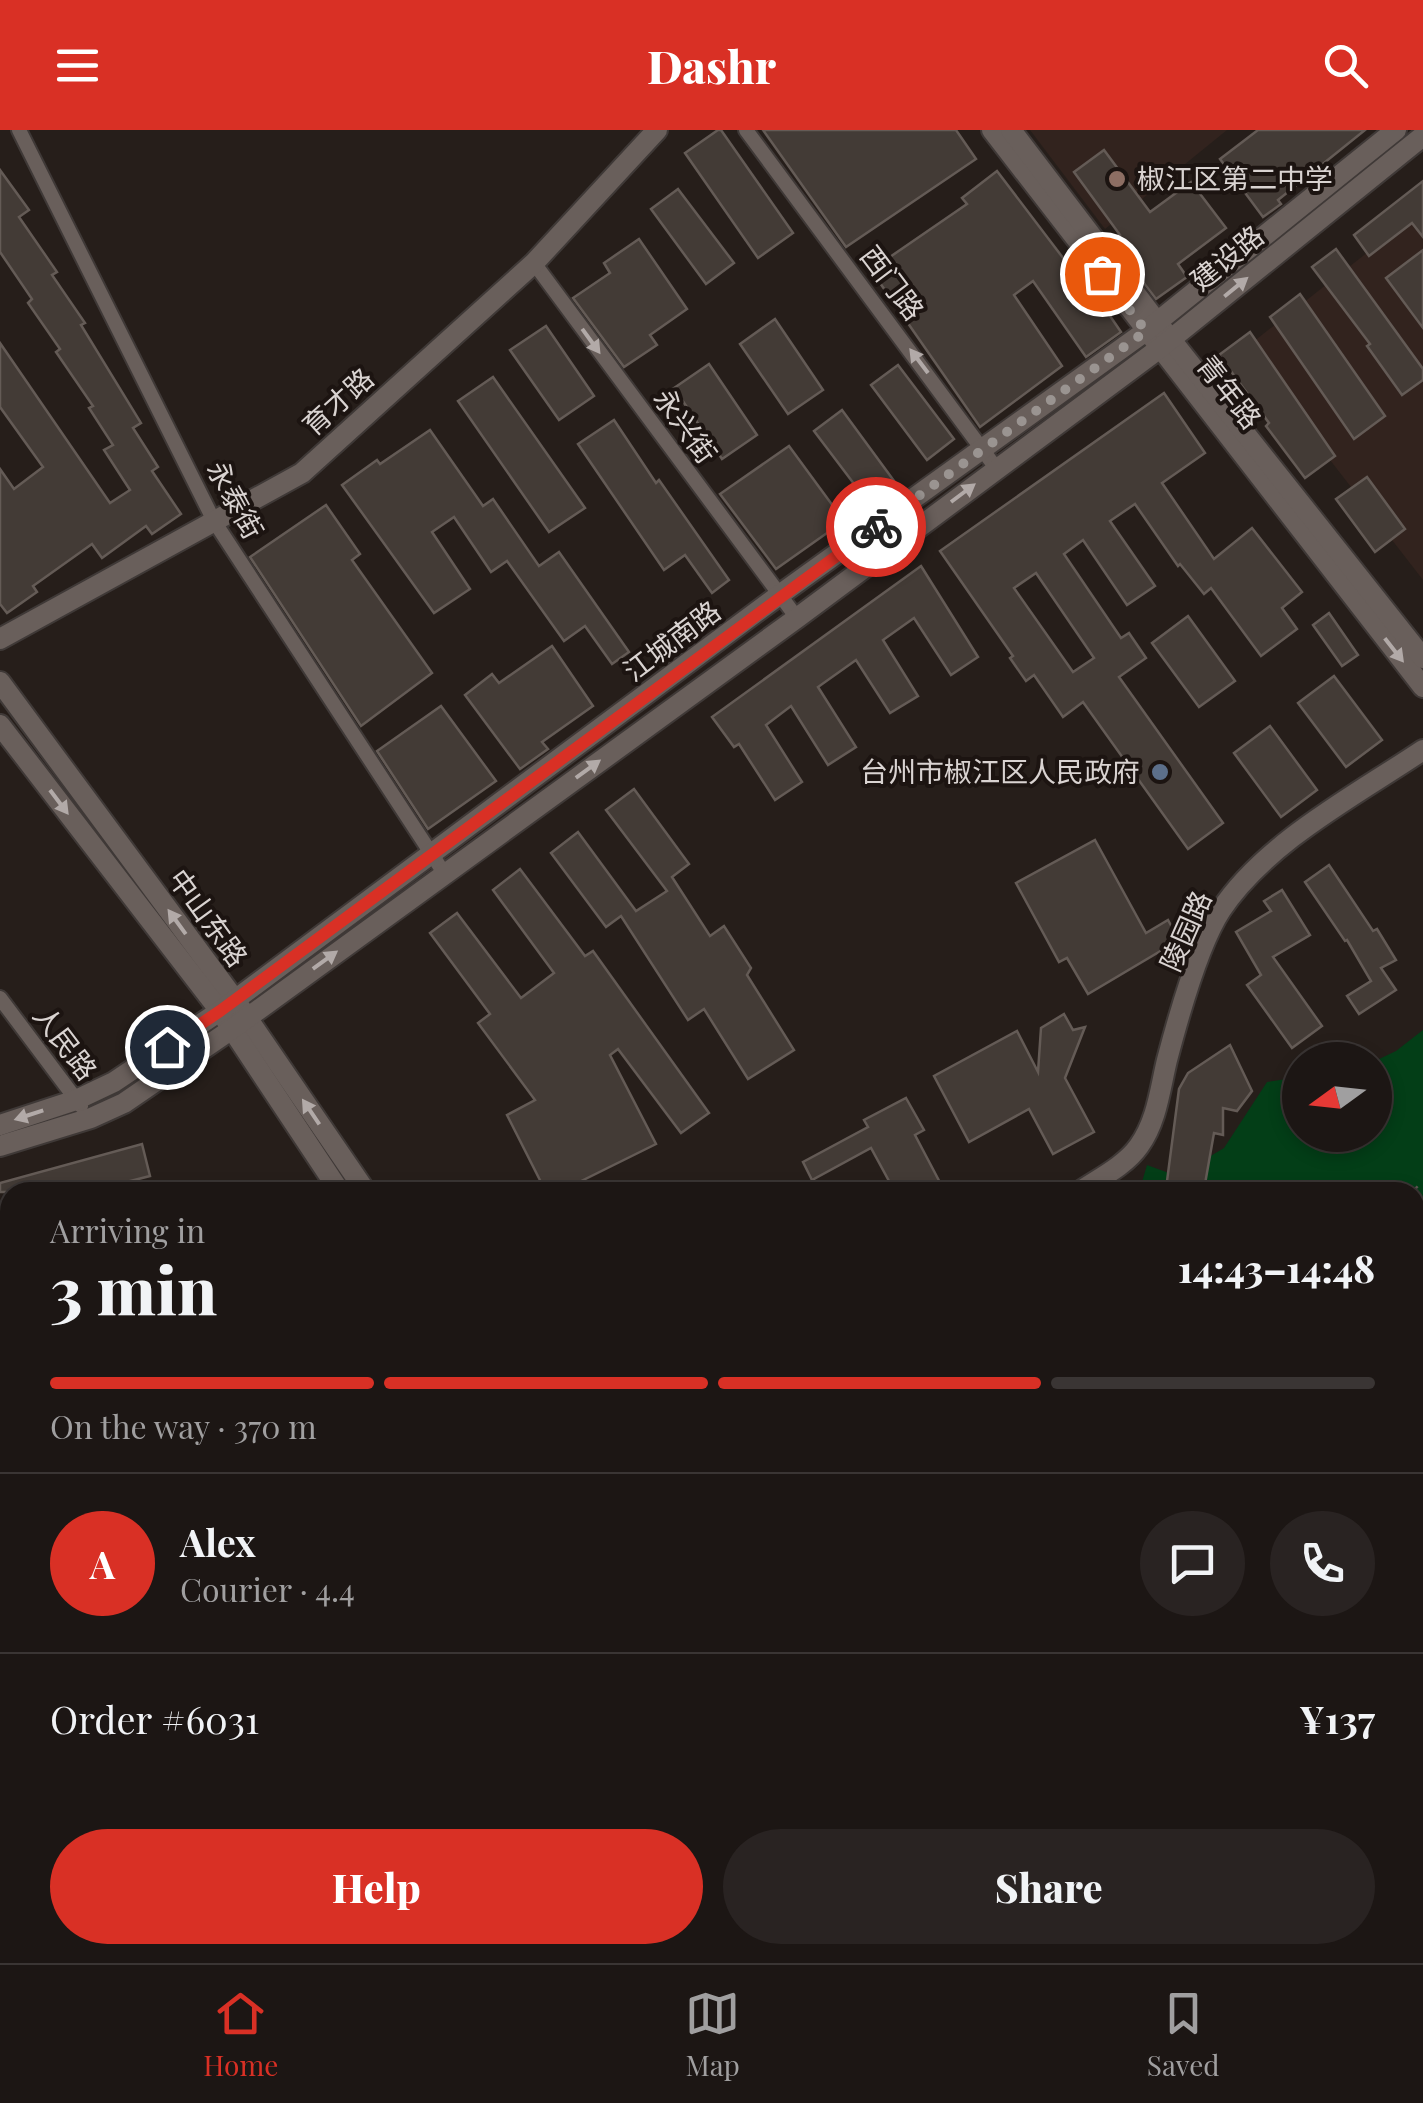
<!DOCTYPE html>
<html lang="en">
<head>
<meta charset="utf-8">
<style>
	body { margin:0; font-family:"Playfair Display","Noto Sans SC",serif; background:#292322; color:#f1f3f6; height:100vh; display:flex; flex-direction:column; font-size:38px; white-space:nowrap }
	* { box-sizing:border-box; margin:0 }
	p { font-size:32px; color:#a09fa0 }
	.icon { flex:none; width:55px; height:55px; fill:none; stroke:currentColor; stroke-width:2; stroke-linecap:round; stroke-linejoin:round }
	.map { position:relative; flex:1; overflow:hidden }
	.sheet { position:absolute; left:0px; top:1052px; width:1425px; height:782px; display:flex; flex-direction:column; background:#1c1614; border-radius:30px 30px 0 0; box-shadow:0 5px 15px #0003,0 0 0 2px #3a3534 }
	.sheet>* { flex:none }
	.needle { width:65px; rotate:255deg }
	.controls { position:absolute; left:1282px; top:912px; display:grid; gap:20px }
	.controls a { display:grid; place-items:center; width:110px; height:110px; border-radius:50%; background:#1c1614; box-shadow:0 5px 15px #0003,0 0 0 2px #3a3534; font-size:50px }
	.pin { position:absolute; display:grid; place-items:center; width:85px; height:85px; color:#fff; margin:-42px; border:5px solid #fff; border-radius:50%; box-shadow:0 2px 10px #0007 }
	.courier { position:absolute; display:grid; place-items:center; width:100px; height:100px; margin:-50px; border:8px solid #d93025; border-radius:50%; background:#fff; color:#222; box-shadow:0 2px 12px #0007 }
	.summary em { font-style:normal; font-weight:800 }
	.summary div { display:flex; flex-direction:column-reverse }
	.summary { display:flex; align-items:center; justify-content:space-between; height:170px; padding:0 50px }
	h1 { font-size:65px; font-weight:800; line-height:75px }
	.bar { display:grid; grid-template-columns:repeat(4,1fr); gap:15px 10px; align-content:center; height:120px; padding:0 50px }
	.bar i { height:12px; border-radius:8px; background:#3a3534 }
	.bar .current { background:#d93025 }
	.bar p { grid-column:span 4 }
	.line { display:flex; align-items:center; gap:25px; padding:0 50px; border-top:2px solid #3a3534 }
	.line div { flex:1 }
	.round { display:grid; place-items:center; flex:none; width:105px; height:105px; border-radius:52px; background:#292322 }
	.action { display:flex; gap:20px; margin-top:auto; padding:20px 50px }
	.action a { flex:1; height:115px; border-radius:60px; background:#d93025; color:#fff; font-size:40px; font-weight:800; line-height:115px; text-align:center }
	.action a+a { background:#292322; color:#f1f3f6 }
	header { display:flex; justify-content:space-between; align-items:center; height:130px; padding:0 50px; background:#d93025; color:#fff; font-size:45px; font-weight:800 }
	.menu { display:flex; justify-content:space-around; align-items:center; height:140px; border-top:2px solid #3a3534; background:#1c1614; font-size:28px; color:#a09fa0 }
	.menu a { display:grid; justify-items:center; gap:5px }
	.menu .current { color:#d93025 }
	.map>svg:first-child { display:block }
	.built { fill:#32231e }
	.green { fill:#033e17 }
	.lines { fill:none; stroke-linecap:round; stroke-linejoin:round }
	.canal { stroke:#00002f; stroke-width:18 }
	.building { fill:#433b36; stroke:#645b56; stroke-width:2.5; fill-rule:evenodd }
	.street-casing { stroke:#3f3937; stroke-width:18 }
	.secondary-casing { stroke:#3f3937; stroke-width:24 }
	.primary-casing { stroke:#3f3937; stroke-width:24 }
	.path { stroke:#5e5753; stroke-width:2.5; stroke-dasharray:8 8; stroke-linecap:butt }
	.street { stroke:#695f5b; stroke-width:14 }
	.secondary { stroke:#695f5b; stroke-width:20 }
	.primary { stroke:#8578a5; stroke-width:20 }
	.oneway { fill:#b2aaa8 }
	.done { stroke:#9a9491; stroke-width:10; stroke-dasharray:0 18 }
	.route { stroke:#d93025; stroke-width:12 }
	.education-dot { fill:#8d6e63; stroke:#1c1411; stroke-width:4 }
	.service-dot { fill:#5c6f8a; stroke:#1c1411; stroke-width:4 }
	.labels { text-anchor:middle; stroke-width:8; stroke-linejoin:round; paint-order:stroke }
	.poi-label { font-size:28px; fill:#d9d3d1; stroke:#1c1411; text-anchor:start }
	.street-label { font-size:28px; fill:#d9d3d1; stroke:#1c1411 }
</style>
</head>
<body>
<header><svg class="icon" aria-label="menu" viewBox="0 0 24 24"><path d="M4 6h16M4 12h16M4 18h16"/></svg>Dashr<svg class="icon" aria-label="search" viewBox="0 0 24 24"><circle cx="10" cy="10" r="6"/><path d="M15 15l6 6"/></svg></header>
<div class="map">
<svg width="1423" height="1833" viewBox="0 0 1423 1833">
	<rect width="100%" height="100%" fill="#261e1a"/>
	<g class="built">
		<path d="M1030,0H1227L1105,99Z"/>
		<path d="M1423,79V450L1244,219Z"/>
	</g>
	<path class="green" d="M1423,900V1260L1415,1259V1062H1139L1147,1035L1177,1046L1224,1018L1267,952L1300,947V1005H1375V931L1396,921Z"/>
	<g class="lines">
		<path class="canal" d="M1415,1246L1423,1247"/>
	</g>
	<g class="building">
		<path d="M718,0H721L793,103L758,128L685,23Z"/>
		<path d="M763,0H956L976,29L846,117Z"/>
		<path d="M1258,0H1365L1278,70L1281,74L1263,87L1220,29Z"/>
		<path d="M1104,20L1150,82L1191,52L1226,98L1178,134L1187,147L1156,169L1112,111L1120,105L1074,42Z"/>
		<path d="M0,40L29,80L19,87L57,142L52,145L85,193L81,195L141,293L133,298L158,337L152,341L181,384L152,404L146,396L102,428L92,414L33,456L37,462L7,483L0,474V339L14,359L43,337L0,277V213L110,373L130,360L104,320L113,315L89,278L93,276L56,222L60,219L28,173L32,169L0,122Z"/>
		<path d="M997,41L1076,145L1080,142L1121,202L1086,227L1033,151L1014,165L1062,236L980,297L871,140L967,74L962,68Z"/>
		<path d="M1423,51V107L1412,93L1369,126L1354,105Z"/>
		<path d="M678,59L734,133L706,154L651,79Z"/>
		<path d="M639,109L687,179L650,205L657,215L624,237L573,168L610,143L604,133Z"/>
		<path d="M1336,119L1423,239V250L1402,265L1367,216L1370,214L1312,137Z"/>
		<path d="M1423,120V198L1386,148Z"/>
		<path d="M1300,164L1385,286L1354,309L1270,187Z"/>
		<path d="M775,189L823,260L788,284L740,214Z"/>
		<path d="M546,196L594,266L559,290L510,220Z"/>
		<path d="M1250,202L1335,326L1305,348L1266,296L1269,293L1219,225Z"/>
		<path d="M709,234L757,305L722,329L674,258Z"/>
		<path d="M898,235L954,309L927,330L871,255Z"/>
		<path d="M493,247L585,378L549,402L458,271Z"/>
		<path d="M1164,263L1205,323L1162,353L1214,429L1252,398L1302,462L1282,478L1297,499L1261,526L1211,458L1204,464L1180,434L1178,436L1135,374L1110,391L1155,456L1127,475L1083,410L1064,424L1121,508L1129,503L1146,528L1119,547L1223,693L1188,719L1083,572L1063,587L1034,545L1026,551L1010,528L1013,526L940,421ZM1036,443L1094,528L1073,542L1014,458Z"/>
		<path d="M842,280L897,355L870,375L814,301Z"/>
		<path d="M614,290L656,353L659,350L729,450L712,463L685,425L664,440L578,314Z"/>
		<path d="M430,300L483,376L493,369L539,436L559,422L629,522L612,534L585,496L564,511L507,431L491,442L454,387L432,402L470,459L434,483L342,355L377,330L380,334Z"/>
		<path d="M789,316L844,391L776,439L720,364Z"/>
		<path d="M1367,347L1405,399L1375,422L1336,369Z"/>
		<path d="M326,375L360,424L352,430L432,543L361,596L250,427Z"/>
		<path d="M921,436L978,527L951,545L914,488L883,510L918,566L890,583L856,530L818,557L856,617L828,635L791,576L766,595L802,652L775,670L739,614L734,617L712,587Z"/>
		<path d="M1329,483L1358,525L1342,536L1313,495Z"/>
		<path d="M1188,486L1235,551L1199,577L1152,513Z"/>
		<path d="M552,516L593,576L542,612L548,619L520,639L465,565L492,544L499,553Z"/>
		<path d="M1334,546L1382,610L1346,637L1298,573Z"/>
		<path d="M441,576L496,651L428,699L377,621Z"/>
		<path d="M1270,596L1317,660L1281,687L1234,623Z"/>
		<path d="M634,659L689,734L672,747L710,806L724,796L751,838L747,845L794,920L748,949L704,879L688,890L621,786L606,797L551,723L578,702L636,781L667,761L606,680Z"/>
		<path d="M1095,710L1146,803L1168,790L1179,810L1088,864L1067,828L1059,832L1016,753Z"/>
		<path d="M1329,735L1373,801L1377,799L1396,830L1381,838L1396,860L1359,884L1347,866L1371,851L1347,810L1345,811L1305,752Z"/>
		<path d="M520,739L585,826L593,821L709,983L681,1003L618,919L610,925L656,1014L559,1062H546L507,985L535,970L478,893L490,884L430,803L457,783L521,868L554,843L493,760Z"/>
		<path d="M1282,760L1310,805L1273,827L1322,896L1292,918L1247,855L1261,845L1236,802L1271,781L1264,771Z"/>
		<path d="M1064,884L1073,900L1085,897L1065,948L1094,1002L1053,1024L1029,979L969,1012L934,946L1017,901L1038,942L1041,898Z"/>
		<path d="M1230,915L1252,961L1237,981L1223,978V1005L1214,1003L1205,1054L1167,1051L1179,959L1188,943Z"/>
		<path d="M906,968L924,1000L915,1005L945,1062H895L871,1018L812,1050L803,1032L868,997L864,990Z"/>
		<path d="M142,1014L150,1046L87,1062H0V1053Z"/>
	</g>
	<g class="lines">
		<defs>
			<g id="street">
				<path d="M19,0L214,391L444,743"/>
				<path d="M746,0L996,338"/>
				<path d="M534,133L797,488"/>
				<path d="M0,868L81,976"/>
				<path d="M1240,1825L1242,1833"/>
			</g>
			<g id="secondary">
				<path d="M992,0L1423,557"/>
				<path d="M1011,0L1157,192L1423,528"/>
				<path d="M0,509L302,343L534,133L657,0"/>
				<path d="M0,552L235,870L366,1062"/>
				<path d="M0,595L220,881L340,1062"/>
				<path d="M0,995L76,970L114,952L220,881L778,466L1146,201L1396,0"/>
				<path d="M0,1016L91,988L124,973L232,899L797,488L1160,218L1423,6"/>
				<path d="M1079,1062C1098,1049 1125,1036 1139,1016C1157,991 1160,959 1167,930C1178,888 1198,815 1221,780C1266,712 1356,665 1423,620"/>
				<path d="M751,1825L754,1833"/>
				<path d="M783,1825L787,1833"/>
			</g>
			<g id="primary">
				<path d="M1415,1590H1423"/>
				<path d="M1415,1633H1423"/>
				<path d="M326,1833L351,1825"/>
				<path d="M519,1833L544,1825"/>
			</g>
		</defs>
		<use href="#street" class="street-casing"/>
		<use href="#secondary" class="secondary-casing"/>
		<use href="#primary" class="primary-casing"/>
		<path class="path" d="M1412,1062L1423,1051"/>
		<use href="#street" class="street"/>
		<use href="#secondary" class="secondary"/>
		<use href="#primary" class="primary"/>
	</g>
	<defs><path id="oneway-solid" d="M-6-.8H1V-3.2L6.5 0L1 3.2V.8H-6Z" transform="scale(2.5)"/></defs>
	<g class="oneway">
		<use href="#oneway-solid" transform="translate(1236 157) rotate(-39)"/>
		<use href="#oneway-solid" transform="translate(591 211) rotate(54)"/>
		<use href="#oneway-solid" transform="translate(919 231) rotate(-127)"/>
		<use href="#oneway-solid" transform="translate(963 363) rotate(-37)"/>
		<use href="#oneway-solid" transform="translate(1394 520) rotate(52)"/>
		<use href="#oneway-solid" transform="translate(588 639) rotate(-36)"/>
		<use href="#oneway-solid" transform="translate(59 672) rotate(53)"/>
		<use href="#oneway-solid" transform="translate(177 792) rotate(-126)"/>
		<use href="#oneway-solid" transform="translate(325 830) rotate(-36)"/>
		<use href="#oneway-solid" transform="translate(311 982) rotate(-124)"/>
		<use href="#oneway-solid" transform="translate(29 985) rotate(162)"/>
	</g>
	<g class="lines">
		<path class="done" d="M876,397L1146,201L1102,144"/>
		<path class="route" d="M167,917L220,881L876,397"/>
	</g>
	<circle class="education-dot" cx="1117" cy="49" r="10"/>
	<circle class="service-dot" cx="1160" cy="642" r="10"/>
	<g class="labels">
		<g class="poi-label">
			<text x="1137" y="59">椒江区第二中学</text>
			<text x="1140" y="652" text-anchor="end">台州市椒江区人民政府</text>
		</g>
		<g class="street-label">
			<text transform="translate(1227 128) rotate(-39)" y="10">建设路</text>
			<text transform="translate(892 153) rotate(53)" y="10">西门路</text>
			<text transform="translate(1229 262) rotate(52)" y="10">青年路</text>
			<text transform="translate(338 272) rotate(-42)" y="10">育才路</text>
			<text transform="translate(685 296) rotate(54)" y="10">永兴街</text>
			<text transform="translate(235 370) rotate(61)" y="10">永泰街</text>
			<text transform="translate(672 511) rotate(-37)" y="10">江城南路</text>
			<text transform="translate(208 788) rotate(54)" y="10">中山东路</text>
			<text transform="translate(1186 801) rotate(-66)" y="10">陵园路</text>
			<text transform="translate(65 913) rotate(53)" y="10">人民路</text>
		</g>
	</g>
</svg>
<div class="controls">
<a><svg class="needle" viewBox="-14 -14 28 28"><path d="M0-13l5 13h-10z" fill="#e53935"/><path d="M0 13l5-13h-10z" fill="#a09fa0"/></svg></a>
</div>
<div class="pin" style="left:1102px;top:144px;background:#ea580c"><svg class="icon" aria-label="bag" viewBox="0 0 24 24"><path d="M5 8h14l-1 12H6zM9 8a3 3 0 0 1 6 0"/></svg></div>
<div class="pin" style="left:167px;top:917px;background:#1f2937"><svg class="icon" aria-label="home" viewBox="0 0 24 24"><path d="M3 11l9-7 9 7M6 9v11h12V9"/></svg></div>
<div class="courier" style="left:876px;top:397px"><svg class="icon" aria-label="bike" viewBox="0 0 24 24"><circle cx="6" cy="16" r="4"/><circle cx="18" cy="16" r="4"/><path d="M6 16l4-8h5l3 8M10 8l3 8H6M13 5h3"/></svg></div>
<section class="sheet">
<div class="summary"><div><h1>3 min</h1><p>Arriving in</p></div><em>14:43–14:48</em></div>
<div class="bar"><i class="current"></i><i class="current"></i><i class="current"></i><i></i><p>On the way · 370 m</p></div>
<div class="line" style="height:180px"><b class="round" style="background:#d93025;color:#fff">A</b><div><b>Alex</b><p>Courier · 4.4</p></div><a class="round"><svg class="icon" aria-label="chat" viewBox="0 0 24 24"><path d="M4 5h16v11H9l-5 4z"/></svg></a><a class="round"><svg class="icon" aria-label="phone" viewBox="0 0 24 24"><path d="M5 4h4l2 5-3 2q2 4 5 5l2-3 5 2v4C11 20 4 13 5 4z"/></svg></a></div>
<div class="line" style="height:130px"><div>Order #6031</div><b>¥137</b></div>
<div class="action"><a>Help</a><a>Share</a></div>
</section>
</div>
<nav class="menu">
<a class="current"><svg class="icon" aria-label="home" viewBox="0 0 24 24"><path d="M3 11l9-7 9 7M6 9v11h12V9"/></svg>Home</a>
<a><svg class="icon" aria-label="map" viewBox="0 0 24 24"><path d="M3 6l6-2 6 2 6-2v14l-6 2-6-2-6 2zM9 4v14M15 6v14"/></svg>Map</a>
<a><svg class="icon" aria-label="saved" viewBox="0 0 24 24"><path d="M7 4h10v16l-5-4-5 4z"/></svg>Saved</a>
</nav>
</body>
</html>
